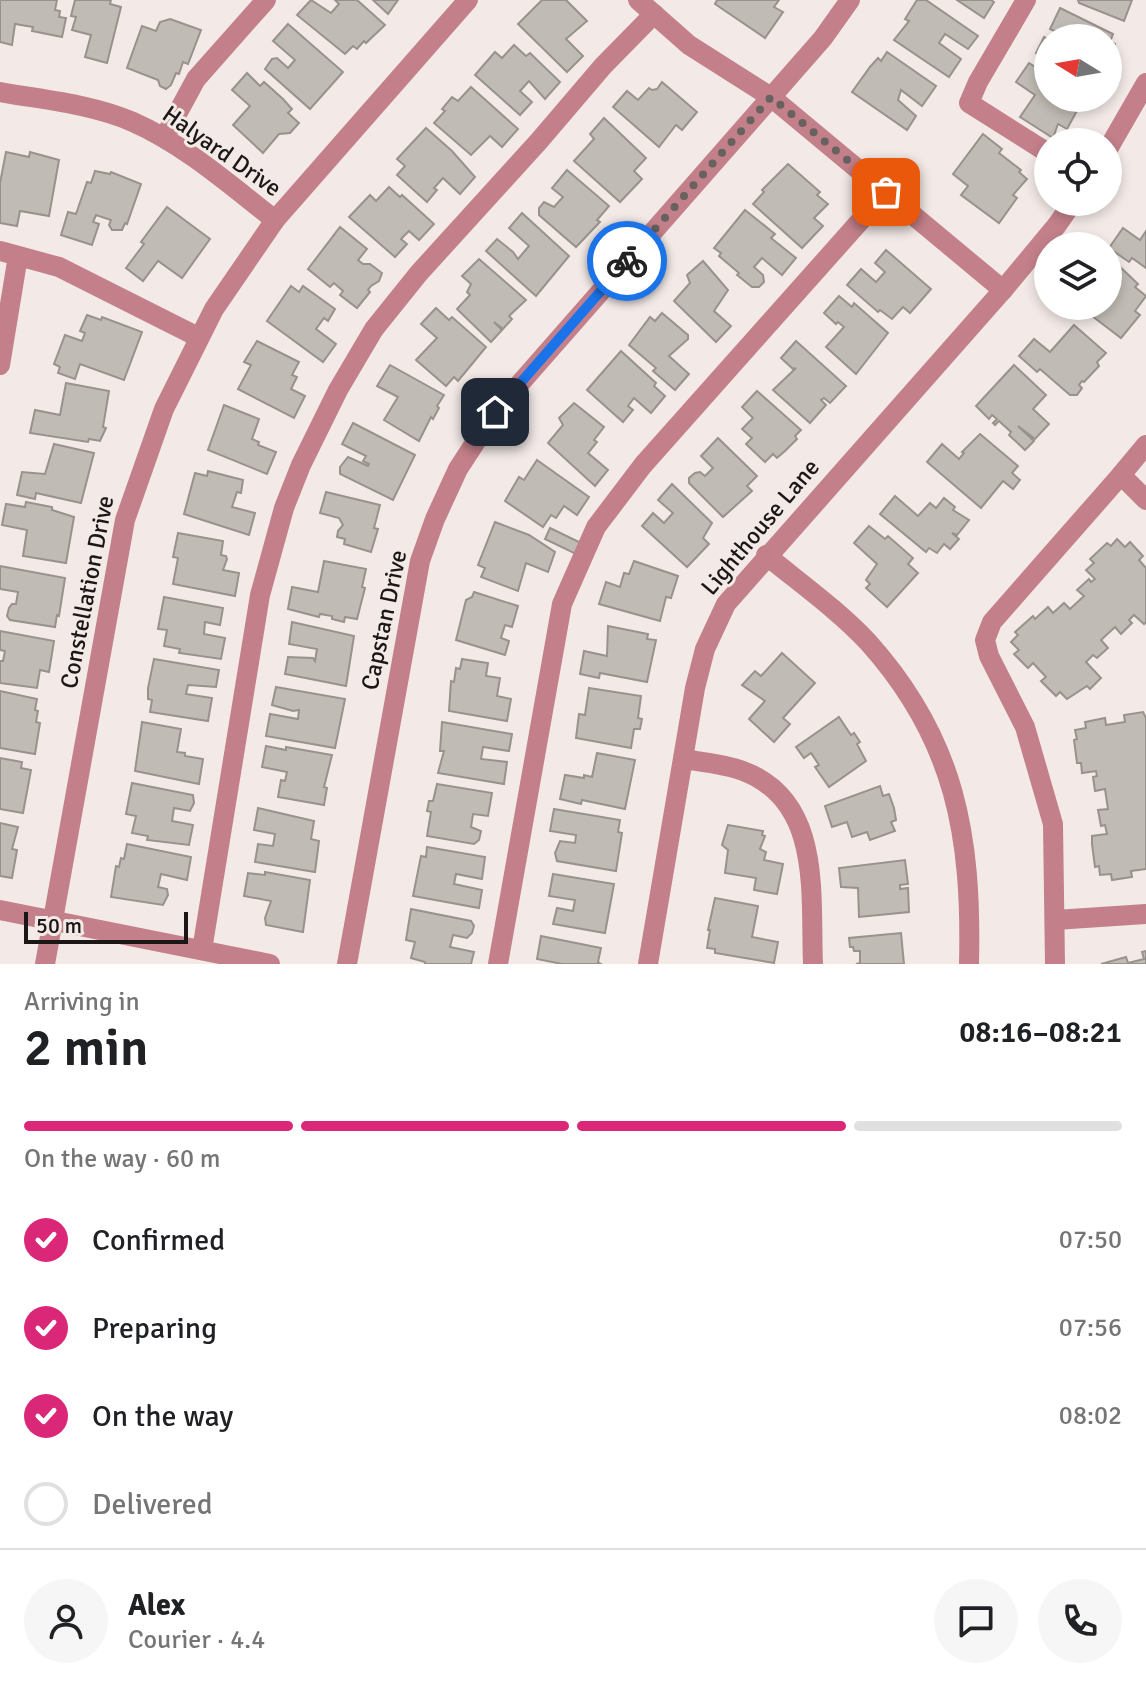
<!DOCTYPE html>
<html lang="en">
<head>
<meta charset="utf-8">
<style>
	body { margin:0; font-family:Signika,sans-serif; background:#f6f6f6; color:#202124; height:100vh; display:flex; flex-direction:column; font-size:30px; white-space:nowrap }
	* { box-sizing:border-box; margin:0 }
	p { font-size:26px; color:#757577 }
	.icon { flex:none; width:44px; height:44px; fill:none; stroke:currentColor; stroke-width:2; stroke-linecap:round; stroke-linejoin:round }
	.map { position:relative; height:964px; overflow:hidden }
	.sheet { display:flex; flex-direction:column; background:#fff; flex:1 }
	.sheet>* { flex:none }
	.needle { width:52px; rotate:281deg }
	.fabs { position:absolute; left:1034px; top:24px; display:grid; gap:16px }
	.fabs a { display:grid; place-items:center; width:88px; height:88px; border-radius:50%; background:#fff; box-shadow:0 4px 12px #0003; font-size:40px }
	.scale { position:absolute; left:24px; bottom:20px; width:164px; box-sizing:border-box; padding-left:8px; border:4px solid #1b1716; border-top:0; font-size:22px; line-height:28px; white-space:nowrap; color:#1b1716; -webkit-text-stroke:6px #f3eae7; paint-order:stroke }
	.pin { position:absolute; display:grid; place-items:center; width:68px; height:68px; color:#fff; margin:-34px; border-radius:16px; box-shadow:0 4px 12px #0006 }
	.courier { position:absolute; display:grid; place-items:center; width:80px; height:80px; margin:-40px; border:6px solid #1a73e8; border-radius:50%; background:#fff; color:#222; box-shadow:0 2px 10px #0007 }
	.summary em { font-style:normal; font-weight:600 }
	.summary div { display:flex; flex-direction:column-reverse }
	.summary { display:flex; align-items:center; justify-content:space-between; height:136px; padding:0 24px }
	h1 { font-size:52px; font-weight:600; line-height:60px }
	.bar { display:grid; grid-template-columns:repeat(4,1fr); gap:12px 8px; align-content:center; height:96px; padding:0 24px }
	.bar i { height:10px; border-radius:6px; background:#e0e0e0 }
	.bar .current { background:#db2777 }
	.bar p { grid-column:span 4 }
	.line { display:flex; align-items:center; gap:20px; padding:0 24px; border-top:2px solid #e0e0e0 }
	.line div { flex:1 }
	.round { display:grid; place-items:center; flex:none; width:84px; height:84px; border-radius:42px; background:#f6f6f6 }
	ol { padding:0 24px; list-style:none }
	li { display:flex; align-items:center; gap:24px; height:88px }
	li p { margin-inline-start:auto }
	li .icon { padding:8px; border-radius:50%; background:#db2777; color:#fff; stroke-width:4 }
	li:last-child { color:#757577 }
	li i { width:44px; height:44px; border:4px solid #e0e0e0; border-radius:50% }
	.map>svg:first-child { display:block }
	.building { fill:#c1bbb5; stroke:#98928c; stroke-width:2 }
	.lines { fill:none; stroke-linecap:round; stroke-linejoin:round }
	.minor { stroke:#c3808a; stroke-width:20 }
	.done { stroke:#67615f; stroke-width:8; stroke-dasharray:0 14.4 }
	.route { stroke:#1a73e8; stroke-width:10 }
	.labels { text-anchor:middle; stroke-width:6; stroke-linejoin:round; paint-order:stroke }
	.street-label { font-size:24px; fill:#1b1716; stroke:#f3eae7 }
</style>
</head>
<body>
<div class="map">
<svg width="1146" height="964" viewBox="0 0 1146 964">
	<rect width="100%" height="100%" fill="#f3eae7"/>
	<g class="building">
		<path d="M0,0H57L55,10L60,11L59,17L66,18L62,37L32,31L33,27L15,24L12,45L0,42Z"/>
		<path d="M75,0H111L110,4L121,7L107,63L85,57L91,35L72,30L76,17L71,16Z"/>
		<path d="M311,0L331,13L339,4L335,0H357L385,25L366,43L364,41L357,49L353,46L345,54L297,15Z"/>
		<path d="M373,0H398L388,14Z"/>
		<path d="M542,0H566L587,21L566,39L583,56L567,72L518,24Z"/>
		<path d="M717,0H779L774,7L783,12L765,38L715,4Z"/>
		<path d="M917,0H926L978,36L968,49L945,34L939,43L961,59L949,77L894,40L909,21L905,19Z"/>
		<path d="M957,0H991L994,2L984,18Z"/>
		<path d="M1078,0H1132L1124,21L1079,3Z"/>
		<path d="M1060,8L1113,34L1110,42L1115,44L1108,58V38H1069L1050,29Z"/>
		<path d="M170,19L201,30L188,64L183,62L179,74L176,73L171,85L166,89L160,86L158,80L127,68L142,26L156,31L160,22Z"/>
		<path d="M288,24L343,72L310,109L265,69L272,59L277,58L288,68L295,60L273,41Z"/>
		<path d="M1044,37L1048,39V59L1036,53Z"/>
		<path d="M514,45L526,56L530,53L560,82L545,99L529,81L520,91L532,102L520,115L475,75L495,52L502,58Z"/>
		<path d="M887,52L936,86L922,106L901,90L898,100L916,116L907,130L852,92L870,67L878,58L881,61Z"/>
		<path d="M1029,63L1048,75V98H1084L1067,129L1058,124L1053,138L1020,117L1035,95L1016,82Z"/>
		<path d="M247,73L260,86L264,82L283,99L292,109L288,113L299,123L290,133L279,134L263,153L233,125L250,106L232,90Z"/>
		<path d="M662,82L697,112L682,130L676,125L659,147L613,107L627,91L638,100L649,88L652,90L657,89Z"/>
		<path d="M471,87L518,129L502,147L490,136L471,155L434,123L445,111L442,109L452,97L458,101Z"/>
		<path d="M604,118L646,158L634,171L642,179L620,202L574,161L594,139L590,134Z"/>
		<path d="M426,128L452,151L475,177L460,194L443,178L434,188L437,190L427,202L397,175L405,166L397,159Z"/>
		<path d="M983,134L1002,149L999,153L1021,170L1019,172L1027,179L1013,195L1017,198L999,223L961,195L968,186L953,174Z"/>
		<path d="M6,152L29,157L30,152L59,160L49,216L20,211L17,226L0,223V183Z"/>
		<path d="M788,164L820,192L817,195L828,204L814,218L823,226L802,248L753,204L764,192L762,190Z"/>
		<path d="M567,170L609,206L597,220L600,222L576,247L539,215V208L544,202L554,207L563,197L552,188Z"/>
		<path d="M95,171L110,174L111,172L141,184L127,224L125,223L122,230H112L109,225L111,220L96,215L93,222L99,224L92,245L61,235L68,212L76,214L87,182L91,183Z"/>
		<path d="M389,187L400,197L402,195L434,224L419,240L409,231L401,239L407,244L395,257L349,217L370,195L376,201Z"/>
		<path d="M167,207L210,239L182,278L158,261L143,281L126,268L144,244L141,242Z"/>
		<path d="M745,210L775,234L771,238L796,258L782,275L762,258L754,267L763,275L764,282L759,287H752L737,275L739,273L719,256L721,253L714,248Z"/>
		<path d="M522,213L569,256L536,296L486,251L497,239L513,252L518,259L529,246L509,228Z"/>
		<path d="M340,227L367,249L358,260L363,264H370L382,273L379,281L371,286L368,290L370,292L357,308L340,295L343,291L334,283L330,287L308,269Z"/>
		<path d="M1123,228L1140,240L1146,231V268L1132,258L1129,262L1109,248Z"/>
		<path d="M886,250L931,289L910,313L903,307L892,319L880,310L878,312L847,285L861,269L876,282L885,272L875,263Z"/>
		<path d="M479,259L526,300L509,316L512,319L503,329L494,322L502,330L491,342L457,309L470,295L467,292L471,284L462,276Z"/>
		<path d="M1108,260L1115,266L1117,264L1138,284L1135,287L1146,296L1135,311L1140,315L1121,338L1079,306H1108Z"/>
		<path d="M703,261L728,290L714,311L731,326L716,342L674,301L690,283L687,275Z"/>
		<path d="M291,286L299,292L303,286L335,309L328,321L324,318L316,329L336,344L323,362L267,321Z"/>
		<path d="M839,296L852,307L854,303L888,333L856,374L826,347L844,327L838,322L836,324L824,313Z"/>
		<path d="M436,308L449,320L452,317L486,347L458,381L454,377L446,386L416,360L437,338L421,324Z"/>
		<path d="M662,313L688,335V339L669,356L689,374L675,390L653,371L656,368L629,345L650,317L655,321Z"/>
		<path d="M87,315L101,320L102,317L142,332L124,380L80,364L75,379L58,373L60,367L54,364L65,335L82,341L85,333L80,331Z"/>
		<path d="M1074,325L1106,353L1097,362L1099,366L1084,382L1082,381L1079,385L1082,388L1077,395H1070L1040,369L1037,372L1019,356L1034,339L1050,352Z"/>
		<path d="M257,341L299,362L292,375L297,377L291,389L305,396L294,418L238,389L251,365L244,362Z"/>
		<path d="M796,341L846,386L830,403L824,398L821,400L826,405L810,423L773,390L796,368L793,369L781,358Z"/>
		<path d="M621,351L656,383L654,386L665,396L651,413L634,398L628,406L633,410L623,422L587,390Z"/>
		<path d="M390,365L444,395L437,406L439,408L433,419L431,417L419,441L384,420L398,397L377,386Z"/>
		<path d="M1014,365L1046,395L1033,409L1049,424L1035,439L1018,426L1034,441L1025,450L1009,435L1011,432L999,421L995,425L993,423L997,419L992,415L989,419L976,406Z"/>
		<path d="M66,383L109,391L103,427L106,428L100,441L89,439L88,442L30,433L35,410L60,415Z"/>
		<path d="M757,391L801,430L795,436L797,439L785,451L777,458L773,454L765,462L746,444L752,438L742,429L753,418L742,407Z"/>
		<path d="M574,403L604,427L594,440L597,442L588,453L608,470L595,486L548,443L563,425L559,418Z"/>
		<path d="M224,405L259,419L252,439L259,442L258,445L276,452L267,474L208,450Z"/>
		<path d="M353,423L415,455L393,500L340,474V467L348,457L368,466L369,464L363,461L366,456L342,444Z"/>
		<path d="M980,434L1018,466L1012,473L1020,480L1013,489L1003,481L981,508L927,462L942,444L959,459L964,453L962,452Z"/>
		<path d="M718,438L757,476L747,486L752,491L723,517L689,483V478L695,473L700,472L705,476L713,468L701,456Z"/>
		<path d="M54,444L94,453L81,503L36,493L35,499L17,495L22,472L45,474Z"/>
		<path d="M537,460L589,497L577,515L564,506L556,518L551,515L543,527L505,501L519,477L524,480Z"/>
		<path d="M208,471L243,480L241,493L237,492L232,507L255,513L249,535L184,514L195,473L207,476Z"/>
		<path d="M672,484L712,523L703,538L709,544L687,567L642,526L653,513L664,523L673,513L658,500Z"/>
		<path d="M326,492L380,505L374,528L378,529L371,552L344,544L345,539L337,537L338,531L343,525L339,518L320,513Z"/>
		<path d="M895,496L918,516L930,503L936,508L944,498L955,507L953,510L969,520L957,535L952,533L959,539L950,549L944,544L937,553L929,548L926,552L880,514Z"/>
		<path d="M26,502L52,507V510L74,517L66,563L23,556L27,530L2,525L6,504L25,507Z"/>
		<path d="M495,522L529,535L555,552L548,572L526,563L518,591L481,577L485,568L478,565Z"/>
		<path d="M869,526L885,539L888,536L913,558L908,564L918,573L887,607L866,588L870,584L866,580L877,564L854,543Z"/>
		<path d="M550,528L581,543L576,554L545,539Z"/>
		<path d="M178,533L223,541L221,555L226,556L227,559L223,570L239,573L235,596L173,584L178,558L173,557Z"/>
		<path d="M1117,539L1125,547L1130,542L1143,556L1139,560L1146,568V622L1144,624L1134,615L1129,620L1132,623L1121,634L1115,627L1101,640L1108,648L1097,658L1093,655L1086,662L1101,678L1090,689L1087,686L1067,699L1060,692L1056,696L1041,681L1046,677L1033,663L1028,668L1014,654L1019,650L1011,642L1018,635L1015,632L1033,616L1035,619L1048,607L1053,613L1064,603L1070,609L1084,596L1077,590L1089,579L1091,582L1095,579L1086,570L1094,563L1090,559L1107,543L1111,546Z"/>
		<path d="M324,561L366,569L362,587L365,588L357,619L345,617L344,622L332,619V616L320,614L319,617L288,609L292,587L318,592Z"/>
		<path d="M634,561L678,576L671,598L666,597L660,621L599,604L606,582L620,587L624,573L629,574Z"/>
		<path d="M0,566L65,578L59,616L57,615L55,627L10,620L7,616L9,608L12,604H16L18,592L0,589Z"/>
		<path d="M474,592L518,606L512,627L505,625L501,638L509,641L505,655L456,640L466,600L472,597Z"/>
		<path d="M164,597L223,608L220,625L205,622L204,634L225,638L221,659L179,653L180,649L164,646L167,630L158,629Z"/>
		<path d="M292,622L354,636L346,686L285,674L288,657L313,658L315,661L317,649L289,644Z"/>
		<path d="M608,626L648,634L647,639L656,640L647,682L600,673L599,678L580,674L584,651L607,656Z"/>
		<path d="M0,631L54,641L49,672L40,670L37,688L0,683V661H3L5,651L0,650Z"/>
		<path d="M782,653L815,683L783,718L790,724L774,742L749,719L765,701L742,685L755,671L761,676Z"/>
		<path d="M154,659L219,670L216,687L188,685L186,694L212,698L208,721L150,712L152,700L148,699V688Z"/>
		<path d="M462,659L488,663L486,676L500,678L497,696L511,699L507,721L449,711L451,681L454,682L456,668L460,669Z"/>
		<path d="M276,687L345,699L335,748L266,736L270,714L298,719L299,710L293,711L272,705Z"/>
		<path d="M589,688L641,696L638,718L642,719L640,729H634L631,748L576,738L579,714L585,715Z"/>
		<path d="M0,691L37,699L35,710L38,711L36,722L40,723L35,754L0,748Z"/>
		<path d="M1143,712L1146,718V869L1131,871L1132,877L1112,880L1111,874L1100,875L1099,866L1095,867L1092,844V836L1107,834L1105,825L1101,826L1098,810L1108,809L1105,789L1095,791L1093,777L1097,776L1096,771L1082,773L1081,763H1077L1074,740L1077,739L1075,730L1086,728L1085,722L1105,718L1106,725L1125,722L1124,715Z"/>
		<path d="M839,717L851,735L854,733L860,742L857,744L866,761L829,787L815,767L819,765L811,753L804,758L796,747Z"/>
		<path d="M142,722L181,729L177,752L185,753V756L203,759L199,784L135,771Z"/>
		<path d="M442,722L512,734L509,751L483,747L481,759L507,762L504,784L438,773L444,751H440Z"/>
		<path d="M266,746L286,750V747L332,755L324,787L327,788L324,805L278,797L281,780L285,781L287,772L262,767Z"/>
		<path d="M597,753L635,760L625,809L582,800L581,804L560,799L565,775L584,778V775L592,777Z"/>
		<path d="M0,758L22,762L21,768L31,770L23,813L0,809Z"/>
		<path d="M132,783L193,795L194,803L190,811L174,808L172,821L193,825L189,845L147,840L148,836L132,833L136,816L126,814Z"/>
		<path d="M437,784L492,793L488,816L473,814L471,827L481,831L479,840L474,844L427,836L431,812L427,811L429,801H433Z"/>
		<path d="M880,786L883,796L889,794L894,808L896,820L891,822L895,831L870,840L867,832L852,837L847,822L832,827L825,806Z"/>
		<path d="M258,808L314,821L311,839L319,841L315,872L255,862L258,844L273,846L275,834L254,830Z"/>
		<path d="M554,809L620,820L618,832L622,833L616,871L557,861L555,853L560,841L575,843L576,835L550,831Z"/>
		<path d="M0,823L18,827L12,849L17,850L12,878L0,876Z"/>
		<path d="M728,825L763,831L762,835L765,836L760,849L766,852L764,860L783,864L777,894L754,890L756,878L725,873L728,850L722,845Z"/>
		<path d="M127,844L191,857L187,880L161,874L158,887L167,889L168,895L163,905L111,897L116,866L119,867L121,858L124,859Z"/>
		<path d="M427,847L485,857L482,879L456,874L454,884L482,890L479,908L413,896L421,856L426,857Z"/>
		<path d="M905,860L908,884L900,885V889L908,888L909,912L859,917L858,888L841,887L839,868Z"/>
		<path d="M265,872L310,880L303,932L266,925L265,918L271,901L244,896L248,873L265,875Z"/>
		<path d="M553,874L614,884L605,933L553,924L557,908L573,911L575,900L549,896Z"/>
		<path d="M715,898L758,906L752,937L778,942L774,963L715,953V949L707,948L710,930H708Z"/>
		<path d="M411,909L471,921L474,926L472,933L467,938L453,935L450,947L474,952L471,964H425V962L411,958L415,942L406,940Z"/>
		<path d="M901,933L904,964H856L860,963V951H854L853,947H850L849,938Z"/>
		<path d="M541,936L601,948L598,962L601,964H562L537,959Z"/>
		<path d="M1146,951V964H1101L1126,957L1128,963L1144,959L1142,952Z"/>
	</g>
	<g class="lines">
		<g class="minor">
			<path d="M638,0L689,45L771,97L1003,290"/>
			<path d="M1026,0L978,82L969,103L1048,153"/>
			<path d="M0,92C44,100 92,104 133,122C185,145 230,185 275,220"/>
			<path d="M164,138L196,79L266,0"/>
			<path d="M1108,149L1146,83"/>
			<path d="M0,251L59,267L198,337"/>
			<path d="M0,365L18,256"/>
			<path d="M1146,445L1121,475L1146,500"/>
			<path d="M766,555C800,583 838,610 868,642C956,740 972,837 969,964"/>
			<path d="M683,759C702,762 725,764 743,771C823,801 810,895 813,964"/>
			<path d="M0,910L270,964"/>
			<path d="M1055,920L1146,914"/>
			<path d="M202,950L260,595L284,508L301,465L338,390L374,329L419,273L539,141L603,66L654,14"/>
			<path d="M45,964L125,520L164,409L214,309L275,220L468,0"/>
			<path d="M347,964L420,561L435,519L458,469L495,412L823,38L850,0"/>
			<path d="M498,964L562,604L596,527L643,465L886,192"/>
			<path d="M648,964L695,688L705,649L726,604L1003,290L1057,225L1073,202"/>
			<path d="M1055,964L1053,824L1025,727L989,656L985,640L992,622L1121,475"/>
		</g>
	</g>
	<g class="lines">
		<path class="done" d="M627,261L771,97L886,192"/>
		<path class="route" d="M495,412L627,261"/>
	</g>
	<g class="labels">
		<g class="street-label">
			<text transform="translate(222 151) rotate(35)" y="8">Halyard Drive</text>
			<text transform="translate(760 527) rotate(-50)" y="8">Lighthouse Lane</text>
			<text transform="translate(87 592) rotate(-79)" y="8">Constellation Drive</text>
			<text transform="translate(384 620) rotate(-78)" y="8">Capstan Drive</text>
		</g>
	</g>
</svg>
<div class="fabs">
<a><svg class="needle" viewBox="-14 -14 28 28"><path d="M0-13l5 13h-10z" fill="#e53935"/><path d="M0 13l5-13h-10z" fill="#757577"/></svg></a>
<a><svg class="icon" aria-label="locate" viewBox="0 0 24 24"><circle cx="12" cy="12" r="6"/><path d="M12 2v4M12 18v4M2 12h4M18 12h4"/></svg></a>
<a><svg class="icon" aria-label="layers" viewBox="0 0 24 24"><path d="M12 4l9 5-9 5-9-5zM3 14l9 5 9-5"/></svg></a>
</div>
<div class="scale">50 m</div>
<div class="pin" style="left:886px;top:192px;background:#ea580c"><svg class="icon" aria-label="bag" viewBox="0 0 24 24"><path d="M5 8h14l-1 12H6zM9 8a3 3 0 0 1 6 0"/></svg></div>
<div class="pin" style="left:495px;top:412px;background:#1f2937"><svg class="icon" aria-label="home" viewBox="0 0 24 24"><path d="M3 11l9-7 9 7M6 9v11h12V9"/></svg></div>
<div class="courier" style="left:627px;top:261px"><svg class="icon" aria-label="bike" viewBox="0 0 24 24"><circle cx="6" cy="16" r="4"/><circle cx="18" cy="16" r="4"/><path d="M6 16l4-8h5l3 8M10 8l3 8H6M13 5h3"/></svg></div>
</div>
<section class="sheet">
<div class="summary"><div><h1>2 min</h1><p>Arriving in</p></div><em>08:16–08:21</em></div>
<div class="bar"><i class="current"></i><i class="current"></i><i class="current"></i><i></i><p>On the way · 60 m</p></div>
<ol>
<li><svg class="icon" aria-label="check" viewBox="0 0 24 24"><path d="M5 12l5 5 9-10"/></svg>Confirmed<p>07:50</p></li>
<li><svg class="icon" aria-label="check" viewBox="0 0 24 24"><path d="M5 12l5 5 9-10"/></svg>Preparing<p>07:56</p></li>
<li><svg class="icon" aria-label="check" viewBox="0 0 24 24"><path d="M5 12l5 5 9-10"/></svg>On the way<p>08:02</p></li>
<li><i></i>Delivered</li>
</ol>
<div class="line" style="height:144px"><a class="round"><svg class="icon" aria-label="person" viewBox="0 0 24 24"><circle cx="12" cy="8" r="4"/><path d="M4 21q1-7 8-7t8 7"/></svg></a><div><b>Alex</b><p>Courier · 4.4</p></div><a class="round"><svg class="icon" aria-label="chat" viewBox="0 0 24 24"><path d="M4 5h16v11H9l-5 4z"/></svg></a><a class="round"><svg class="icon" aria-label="phone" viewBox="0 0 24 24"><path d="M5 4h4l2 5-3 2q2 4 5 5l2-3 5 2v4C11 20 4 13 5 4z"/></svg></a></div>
</section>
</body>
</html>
